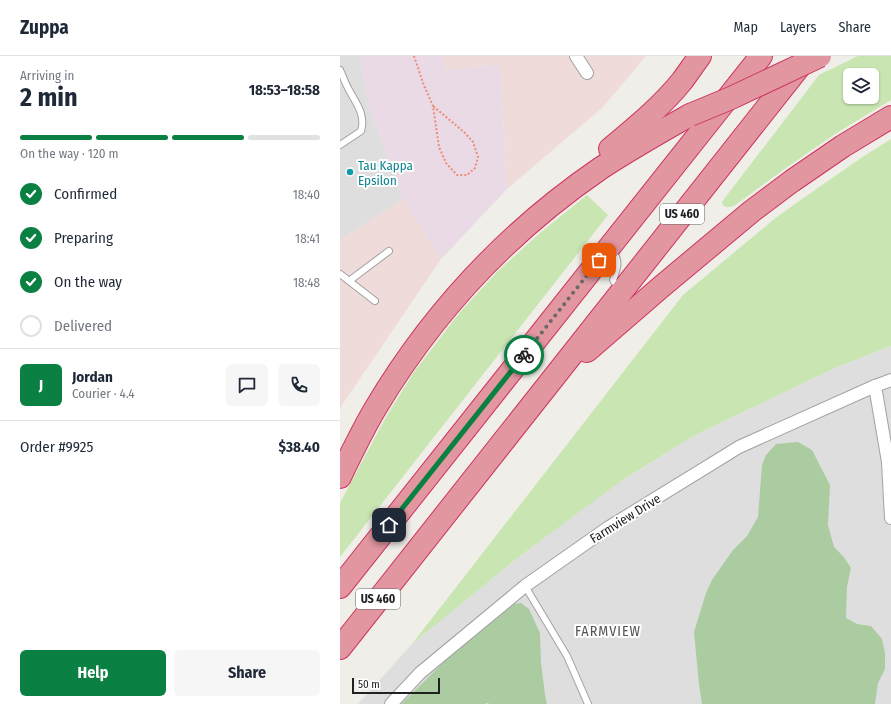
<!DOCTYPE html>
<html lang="en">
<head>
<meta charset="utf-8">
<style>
	body { margin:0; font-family:"Fira Sans Condensed",sans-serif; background:#f6f6f7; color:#1f2937; height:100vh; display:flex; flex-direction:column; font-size:15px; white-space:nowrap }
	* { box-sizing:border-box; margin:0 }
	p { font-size:13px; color:#747a83 }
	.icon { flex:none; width:22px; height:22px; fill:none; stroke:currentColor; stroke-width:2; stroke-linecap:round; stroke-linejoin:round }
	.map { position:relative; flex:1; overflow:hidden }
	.sheet { display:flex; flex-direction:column; background:#fff; width:340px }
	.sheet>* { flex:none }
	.buttons { position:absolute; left:503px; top:12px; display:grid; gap:8px }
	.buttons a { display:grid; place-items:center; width:36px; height:36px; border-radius:6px; background:#fff; box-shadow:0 1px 3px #0004; font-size:20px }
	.scale { position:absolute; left:12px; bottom:10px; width:88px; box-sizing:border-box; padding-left:4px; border:2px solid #212121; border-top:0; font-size:11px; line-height:14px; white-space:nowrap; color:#212121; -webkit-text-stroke:3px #fff; paint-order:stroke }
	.pin { position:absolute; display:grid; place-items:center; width:34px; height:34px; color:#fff; margin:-17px; border-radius:8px; box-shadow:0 2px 6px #0006 }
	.courier { position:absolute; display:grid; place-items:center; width:40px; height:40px; margin:-20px; border:3px solid #0b8043; border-radius:50%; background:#fff; color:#222; box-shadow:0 1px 5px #0007 }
	.headline em { font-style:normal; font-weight:700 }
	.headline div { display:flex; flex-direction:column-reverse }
	.headline { display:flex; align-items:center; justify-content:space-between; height:68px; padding:0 20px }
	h1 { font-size:26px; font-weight:700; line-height:30px }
	.bar { display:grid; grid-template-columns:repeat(4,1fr); gap:6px 4px; align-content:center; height:48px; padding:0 20px }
	.bar i { height:5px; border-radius:3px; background:#e0e1e3 }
	.bar .current { background:#0b8043 }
	.bar p { grid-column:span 4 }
	.line { display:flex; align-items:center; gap:10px; padding:0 20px; border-top:1px solid #e0e1e3 }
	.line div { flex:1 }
	.round { display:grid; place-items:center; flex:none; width:42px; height:42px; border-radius:6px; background:#f6f6f7 }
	ol { padding:0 20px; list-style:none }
	li { display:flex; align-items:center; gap:12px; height:44px }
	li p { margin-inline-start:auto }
	li .icon { padding:4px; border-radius:50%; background:#0b8043; color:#fff; stroke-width:4 }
	li:last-child { color:#747a83 }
	li i { width:22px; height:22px; border:2px solid #e0e1e3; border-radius:50% }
	.action { display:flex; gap:8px; margin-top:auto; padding:8px 20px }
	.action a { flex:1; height:46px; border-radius:6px; background:#0b8043; color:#fff; font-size:16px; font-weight:700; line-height:46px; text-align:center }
	.action a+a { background:#f6f6f7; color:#1f2937 }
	header { display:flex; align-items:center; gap:24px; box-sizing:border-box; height:56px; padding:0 20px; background:#fff; border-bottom:1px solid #e0e1e3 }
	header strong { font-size:19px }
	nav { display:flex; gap:22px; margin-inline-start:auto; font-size:14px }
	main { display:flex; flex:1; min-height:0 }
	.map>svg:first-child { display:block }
	.residential { fill:#dedede }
	.commercial { fill:#efdbd9 }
	.industrial { fill:#e9dae5 }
	.grass { fill:#c9e6b2; fill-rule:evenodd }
	.forest { fill:#abcca0 }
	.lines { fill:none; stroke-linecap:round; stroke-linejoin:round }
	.service-casing { stroke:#a2a2a2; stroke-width:8 }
	.minor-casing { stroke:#a2a2a2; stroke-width:14 }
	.motorway-casing { stroke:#cf3461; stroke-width:24 }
	.path { stroke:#f08b79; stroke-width:2; stroke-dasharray:2 2; stroke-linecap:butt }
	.service { stroke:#fff; stroke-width:6 }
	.minor { stroke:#fff; stroke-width:12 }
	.motorway { stroke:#e196a0; stroke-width:22 }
	.motorway-bridge-casing { stroke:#cf3461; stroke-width:24; stroke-linecap:butt }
	.motorway-bridge { stroke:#e196a0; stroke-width:22 }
	.done { stroke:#696967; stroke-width:4; stroke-dasharray:0 7.2 }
	.route { stroke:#0b8043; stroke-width:5 }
	.culture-dot { fill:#0f9aa8; stroke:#fff; stroke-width:1.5 }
	.labels { text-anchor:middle; stroke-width:4; stroke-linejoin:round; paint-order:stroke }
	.shield { fill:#fff; stroke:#646464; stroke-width:1 }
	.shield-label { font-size:12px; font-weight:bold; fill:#212121 }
	.culture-label { font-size:13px; fill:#0d838f; stroke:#fff; text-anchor:start }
	.street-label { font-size:13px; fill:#212121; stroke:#fff }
	.neighbourhood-label { font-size:14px; letter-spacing:1px; fill:#545454; stroke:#fff }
</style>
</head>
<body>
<header>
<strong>Zuppa</strong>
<nav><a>Map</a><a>Layers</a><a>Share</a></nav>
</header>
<main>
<section class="sheet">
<div class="headline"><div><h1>2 min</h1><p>Arriving in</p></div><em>18:53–18:58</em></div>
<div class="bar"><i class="current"></i><i class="current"></i><i class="current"></i><i></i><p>On the way · 120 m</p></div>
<ol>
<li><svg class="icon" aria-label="check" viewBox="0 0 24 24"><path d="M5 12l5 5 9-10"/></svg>Confirmed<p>18:40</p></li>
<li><svg class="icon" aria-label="check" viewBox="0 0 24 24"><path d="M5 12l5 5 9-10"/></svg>Preparing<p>18:41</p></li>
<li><svg class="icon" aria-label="check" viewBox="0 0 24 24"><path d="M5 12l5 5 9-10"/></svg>On the way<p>18:48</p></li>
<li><i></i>Delivered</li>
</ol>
<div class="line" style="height:72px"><b class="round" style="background:#0b8043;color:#fff">J</b><div><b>Jordan</b><p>Courier · 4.4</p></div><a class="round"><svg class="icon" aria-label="chat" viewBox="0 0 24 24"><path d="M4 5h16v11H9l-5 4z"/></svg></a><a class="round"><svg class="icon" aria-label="phone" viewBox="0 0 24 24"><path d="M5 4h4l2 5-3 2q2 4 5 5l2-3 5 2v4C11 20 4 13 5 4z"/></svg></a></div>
<div class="line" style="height:52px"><div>Order #9925</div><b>$38.40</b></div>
<div class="action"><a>Help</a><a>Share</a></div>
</section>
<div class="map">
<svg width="551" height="648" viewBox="0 0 551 648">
	<rect width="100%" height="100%" fill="#f0eee8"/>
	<g class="residential">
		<path d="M0,0H20L27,45L63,143L0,184Z"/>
		<path d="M551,290V648H18L72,588L180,500L275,429L355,379L495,312Z"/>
	</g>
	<g class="commercial">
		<path d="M103,0H306L263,51L167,133L160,8L105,15Z"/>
		<path d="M63,143L101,203L0,352V184Z"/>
	</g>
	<path class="industrial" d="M20,0H103L105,15L160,8L167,133L101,203L63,143L27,45Z"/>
	<g class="grass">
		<path d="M518,0H551V44L495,78L443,114L394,150C389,151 384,153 382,146L384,143L479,19ZM510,19H532V41H510Z"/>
		<path d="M551,83V290L495,312L355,379L281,425L180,500L72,588L343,239L433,164L452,150L521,102Z"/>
		<path d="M247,139L268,159L0,501V447L46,361L74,316L120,256L159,214L200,177Z"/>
	</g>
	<g class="forest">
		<path d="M458,386L472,394L490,429L488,469L494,491L503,500L511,512L507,531L506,562L517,568L531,570L542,583L545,597V613L538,627L535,648H362L359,628L354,576L366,537L372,524L393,494L407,480L418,461L422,409L426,399L436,388Z"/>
		<path d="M181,547L189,553L200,577L201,607L205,639L207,648H149L148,647L144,648H61L106,604L172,548Z"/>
	</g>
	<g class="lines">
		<defs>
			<g id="service">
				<path d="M0,14C3,20 5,27 9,34C16,47 26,59 21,75L0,89"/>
				<path d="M272,195C281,204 277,213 273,224L279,233"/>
				<path d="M0,218L35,245"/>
				<path d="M9,225L49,195"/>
				<path d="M185,530L227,600L248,648"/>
			</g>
			<g id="minor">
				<path d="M236,0L247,17"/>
				<path d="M535,330L548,406L551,462"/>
				<path d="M51,648L80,617L185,530L269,471L399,391L535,330L551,324"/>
			</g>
			<g id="motorway">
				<path d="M270,93C295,72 321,51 342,25C348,17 354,8 360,0"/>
				<path d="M247,295L321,231L412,155L452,125L503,90L551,61"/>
				<path d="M0,421C11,398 22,375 35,353C92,257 169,175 261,112C290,93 320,76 350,59"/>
				<path d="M0,531L421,0"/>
				<path d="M0,592L463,6"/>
			</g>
		</defs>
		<use href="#service" class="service-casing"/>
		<use href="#minor" class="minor-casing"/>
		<use href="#motorway" class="motorway-casing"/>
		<path class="path" d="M74,0L83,27L93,50L99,91L106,107L117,119H127L135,112L138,101L133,86L124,76L93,50"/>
		<use href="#service" class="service"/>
		<use href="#minor" class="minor"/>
		<use href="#motorway" class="motorway"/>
		<defs>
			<path id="motorway-bridge" d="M350,59L391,42L480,0"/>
		</defs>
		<use href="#motorway-bridge" class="motorway-bridge-casing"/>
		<use href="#motorway-bridge" class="motorway-bridge"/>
	</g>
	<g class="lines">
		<path class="done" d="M184,299L259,204"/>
		<path class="route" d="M49,469L184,299"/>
	</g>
	<circle class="culture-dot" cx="10" cy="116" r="4"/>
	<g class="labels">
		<g class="shield">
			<rect x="320" y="148" width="44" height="20" rx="3"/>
			<rect x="16" y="533" width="44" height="20" rx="3"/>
		</g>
		<g class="shield-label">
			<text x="342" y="162">US 460</text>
			<text x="38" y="547">US 460</text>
		</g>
		<g class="culture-label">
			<text x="18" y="114">Tau Kappa<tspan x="18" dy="15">Epsilon</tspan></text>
		</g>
		<g class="street-label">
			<text transform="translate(285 462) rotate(-32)" y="5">Farmview Drive</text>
		</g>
		<g class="neighbourhood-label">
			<text x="268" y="580">FARMVIEW</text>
		</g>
	</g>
</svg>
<div class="buttons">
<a><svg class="icon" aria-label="layers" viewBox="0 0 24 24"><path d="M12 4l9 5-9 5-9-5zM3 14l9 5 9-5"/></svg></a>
</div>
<div class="scale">50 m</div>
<div class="pin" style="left:259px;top:204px;background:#ea580c"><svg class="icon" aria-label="bag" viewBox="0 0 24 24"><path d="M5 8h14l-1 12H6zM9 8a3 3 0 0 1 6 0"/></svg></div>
<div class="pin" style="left:49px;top:469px;background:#1f2937"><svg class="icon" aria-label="home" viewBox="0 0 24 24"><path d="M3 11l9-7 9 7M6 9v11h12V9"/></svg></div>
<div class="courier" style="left:184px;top:299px"><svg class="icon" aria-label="bike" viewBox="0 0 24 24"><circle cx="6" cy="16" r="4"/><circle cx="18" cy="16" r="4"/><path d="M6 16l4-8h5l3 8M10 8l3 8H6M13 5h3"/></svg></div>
</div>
</main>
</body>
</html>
